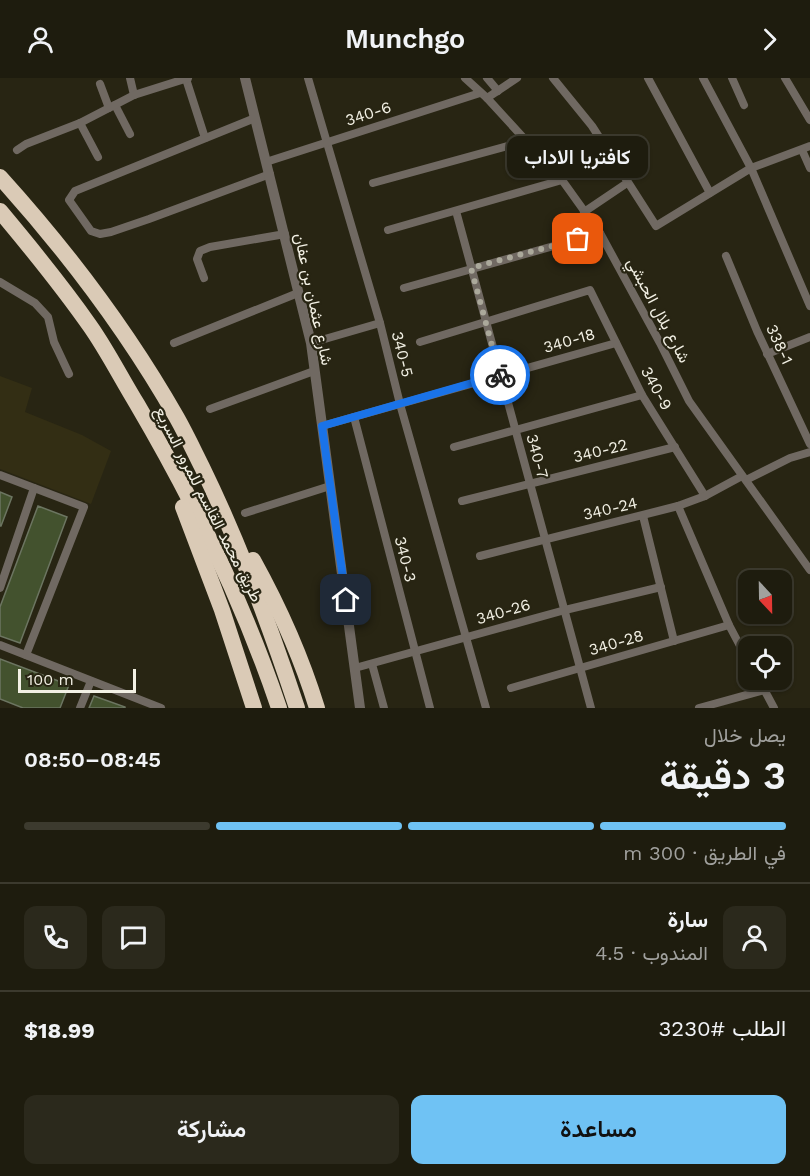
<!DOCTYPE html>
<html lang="ar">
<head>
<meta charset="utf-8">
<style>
	body { margin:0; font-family:"Work Sans",Vazirmatn,sans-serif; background:#2b291c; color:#f1f3f6; direction:rtl; height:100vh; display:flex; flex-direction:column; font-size:22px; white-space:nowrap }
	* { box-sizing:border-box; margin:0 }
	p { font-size:20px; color:#a1a19e }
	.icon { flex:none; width:33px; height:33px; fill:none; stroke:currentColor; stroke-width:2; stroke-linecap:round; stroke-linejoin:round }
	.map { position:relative; height:630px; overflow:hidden; direction:ltr }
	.drawer { display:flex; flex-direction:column; background:#1e1c0e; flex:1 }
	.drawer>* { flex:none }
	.needle { width:39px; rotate:158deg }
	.controls { position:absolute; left:738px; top:492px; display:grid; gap:12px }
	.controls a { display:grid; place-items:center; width:54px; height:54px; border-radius:12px; background:#1e1c0e; box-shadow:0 2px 4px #0004,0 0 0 2px #3c3a2e; font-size:30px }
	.scale { position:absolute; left:18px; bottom:15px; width:118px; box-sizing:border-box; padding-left:6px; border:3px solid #f2f0e4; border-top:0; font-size:16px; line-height:21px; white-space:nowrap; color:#f2f0e4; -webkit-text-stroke:4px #282513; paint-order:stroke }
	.pin { position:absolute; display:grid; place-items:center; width:51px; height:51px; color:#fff; margin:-26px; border-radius:12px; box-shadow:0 3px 9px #0006 }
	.courier { position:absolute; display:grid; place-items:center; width:60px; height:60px; margin:-30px; border:4px solid #1a73e8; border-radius:50%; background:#fff; color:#222; box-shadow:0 2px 8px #0007 }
	.bubble { position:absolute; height:42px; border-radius:12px; background:#1e1c0e; box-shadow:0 2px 4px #0004,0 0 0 2px #3c3a2e; font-size:20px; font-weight:600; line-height:42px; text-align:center; direction:rtl }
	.head em { font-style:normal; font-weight:600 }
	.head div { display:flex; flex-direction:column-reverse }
	.head { display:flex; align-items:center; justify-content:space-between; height:102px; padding:0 24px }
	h1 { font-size:39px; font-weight:600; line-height:45px }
	.bar { display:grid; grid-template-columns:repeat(4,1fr); gap:9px 6px; align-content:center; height:72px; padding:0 24px }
	.bar i { height:8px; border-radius:4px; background:#3c3a2e }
	.bar .on { background:#6fc2f4 }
	.bar p { grid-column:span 4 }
	.line { display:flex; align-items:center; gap:15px; padding:0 24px; border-top:2px solid #3c3a2e }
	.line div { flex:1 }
	.round { display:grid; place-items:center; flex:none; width:63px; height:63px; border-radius:12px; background:#2b291c }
	.primary-button { display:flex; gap:12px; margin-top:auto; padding:12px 24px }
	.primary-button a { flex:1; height:69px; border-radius:12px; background:#6fc2f4; color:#111; font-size:24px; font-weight:600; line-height:69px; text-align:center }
	.primary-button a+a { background:#2b291c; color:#f1f3f6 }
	header { display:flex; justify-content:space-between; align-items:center; height:78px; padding:0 24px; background:#1e1c0e; font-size:27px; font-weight:600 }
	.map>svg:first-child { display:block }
	.built { fill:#332e14 }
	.building { fill:#43522e; stroke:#6c7561; stroke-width:1.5 }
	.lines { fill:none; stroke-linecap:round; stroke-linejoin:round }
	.minor { stroke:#706962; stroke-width:8 }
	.tertiary { stroke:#706962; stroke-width:10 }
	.motorway { stroke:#dacab6; stroke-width:16 }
	.done { stroke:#aba99b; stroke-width:6; stroke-dasharray:0 10.8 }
	.route { stroke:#1a73e8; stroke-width:8 }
	.labels { text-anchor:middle; stroke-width:4.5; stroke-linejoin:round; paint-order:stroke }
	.street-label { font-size:16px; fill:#f2f0e4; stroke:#282513 }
</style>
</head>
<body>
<header><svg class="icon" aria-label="forward" viewBox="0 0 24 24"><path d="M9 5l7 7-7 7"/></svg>Munchgo<svg class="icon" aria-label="person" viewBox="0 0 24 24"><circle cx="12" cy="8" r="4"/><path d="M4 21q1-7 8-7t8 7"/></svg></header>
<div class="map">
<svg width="810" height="630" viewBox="0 0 810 630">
	<rect width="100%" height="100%" fill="#282513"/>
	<path class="built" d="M0,298L32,310L25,334L82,357L111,373L91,426L0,391Z"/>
	<g class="building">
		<path d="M0,414L12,419L1,448H0Z"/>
		<path d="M38,428L67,439L20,565L0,558V529Z"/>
		<path d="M0,581L69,607L60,630H23L0,621Z"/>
		<path d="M94,618L125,629V630H89Z"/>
	</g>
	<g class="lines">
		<g class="minor">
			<path d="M130,0L134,17"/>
			<path d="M308,0L380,245L400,326L486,630"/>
			<path d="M465,0L487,20L562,102L600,155L660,265L689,323L810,492"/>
			<path d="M487,0L498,13"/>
			<path d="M553,0L592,48L656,148L751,90L810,68"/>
			<path d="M648,0L710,115"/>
			<path d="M703,0L751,90L810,228"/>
			<path d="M732,0L744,27"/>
			<path d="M785,0L810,42"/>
			<path d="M186,1L205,60"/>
			<path d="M100,6L109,30"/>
			<path d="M487,20L517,0"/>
			<path d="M115,27L130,56"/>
			<path d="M255,40L75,113L69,122L91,153L100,156L111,154L149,141L270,96"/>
			<path d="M80,45L98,79"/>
			<path d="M17,72L26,66L80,45L134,17L188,0"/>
			<path d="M802,72L810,90"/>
			<path d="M266,84L480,15"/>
			<path d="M373,105L526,63"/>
			<path d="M456,133L591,630"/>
			<path d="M584,134L627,105"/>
			<path d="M388,152L562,102"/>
			<path d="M726,178L757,253L810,366"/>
			<path d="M204,200L197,181L200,173L210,169L285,156"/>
			<path d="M0,204L35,225L48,239L54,264L69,296"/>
			<path d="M404,210L600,155"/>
			<path d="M420,264L590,212L642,317L705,418"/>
			<path d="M174,265L298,215"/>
			<path d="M311,265L380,245"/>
			<path d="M767,276L810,259"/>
			<path d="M210,331L314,293"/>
			<path d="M354,339L430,630"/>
			<path d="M322,348L616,265"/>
			<path d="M454,369L642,317"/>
			<path d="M0,397L84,429L26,577"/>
			<path d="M746,402L790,380L810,374"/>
			<path d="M462,423L675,369"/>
			<path d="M678,428L729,547L748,583"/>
			<path d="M245,435L330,408"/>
			<path d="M643,438L674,563"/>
			<path d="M480,478L678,428L705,418L742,398"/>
			<path d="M0,510L34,410"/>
			<path d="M0,567L161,630"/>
			<path d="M372,586L384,630"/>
			<path d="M355,590L565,532L661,509"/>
			<path d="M759,602L774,630"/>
			<path d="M511,610L729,547"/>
			<path d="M80,630L91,603"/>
			<path d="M699,630L764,612"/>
		</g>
		<path class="tertiary" d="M245,0L311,265L360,630"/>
		<g class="motorway">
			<path d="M0,99C66,172 128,254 177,340C186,356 194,373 202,389C240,467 270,548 297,630"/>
			<path d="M0,133C31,170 62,208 90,248C107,272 121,300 137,326C194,423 243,523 279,630"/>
			<path d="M183,429L222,532L254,630"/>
			<path d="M253,482C279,529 301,578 317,630"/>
		</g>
	</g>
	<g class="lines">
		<path class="done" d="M500,297L471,190L578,161"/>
		<path class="route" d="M346,522L322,348L500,297"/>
	</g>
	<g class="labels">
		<g class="street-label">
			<text transform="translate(368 35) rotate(-18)" y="6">340-6</text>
			<text transform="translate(314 221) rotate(78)" y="6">شارع عثمان بن عفان</text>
			<text transform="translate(659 232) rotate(62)" y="6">شارع بلال الحبشي</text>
			<text transform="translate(569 262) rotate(-16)" y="6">340-18</text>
			<text transform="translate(780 266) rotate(65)" y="6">338-1</text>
			<text transform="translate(403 276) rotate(76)" y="6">340-5</text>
			<text transform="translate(657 310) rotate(61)" y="6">340-9</text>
			<text transform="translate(600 372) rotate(-14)" y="6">340-22</text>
			<text transform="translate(538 378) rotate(75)" y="6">340-7</text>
			<text transform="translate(209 426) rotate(63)" y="6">طريق محمد القاسم للمرور السريع</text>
			<text transform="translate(610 430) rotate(-13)" y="6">340-24</text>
			<text transform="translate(406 481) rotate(76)" y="6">340-3</text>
			<text transform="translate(503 533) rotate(-16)" y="6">340-26</text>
			<text transform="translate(616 564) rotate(-16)" y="6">340-28</text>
		</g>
	</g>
</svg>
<div class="controls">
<a><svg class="needle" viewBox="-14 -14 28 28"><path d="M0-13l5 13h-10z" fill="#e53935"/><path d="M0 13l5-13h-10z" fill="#a1a19e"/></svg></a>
<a><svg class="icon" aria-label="locate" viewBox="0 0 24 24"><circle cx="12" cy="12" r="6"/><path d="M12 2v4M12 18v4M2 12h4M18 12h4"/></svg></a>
</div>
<div class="scale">100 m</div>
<div class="pin" style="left:578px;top:161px;background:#ea580c"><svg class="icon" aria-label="bag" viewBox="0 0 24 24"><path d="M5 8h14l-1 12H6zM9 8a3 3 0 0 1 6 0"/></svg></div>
<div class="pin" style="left:346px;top:522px;background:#1f2937"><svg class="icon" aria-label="home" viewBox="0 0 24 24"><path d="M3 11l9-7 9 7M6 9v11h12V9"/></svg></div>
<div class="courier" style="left:500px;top:297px"><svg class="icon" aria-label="bike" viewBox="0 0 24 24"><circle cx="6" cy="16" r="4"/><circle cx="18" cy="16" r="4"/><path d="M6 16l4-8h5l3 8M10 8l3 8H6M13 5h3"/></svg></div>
<div class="bubble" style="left:507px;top:58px;width:141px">كافتريا الاداب</div>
</div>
<section class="drawer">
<div class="head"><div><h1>3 دقيقة</h1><p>يصل خلال</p></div><em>08:45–08:50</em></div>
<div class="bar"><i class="on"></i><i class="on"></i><i class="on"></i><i></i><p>في الطريق · 300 m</p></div>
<div class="line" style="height:108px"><a class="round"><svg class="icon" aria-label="person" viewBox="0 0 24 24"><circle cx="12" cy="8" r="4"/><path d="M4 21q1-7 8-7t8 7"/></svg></a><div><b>سارة</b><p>المندوب · 4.5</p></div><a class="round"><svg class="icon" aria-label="chat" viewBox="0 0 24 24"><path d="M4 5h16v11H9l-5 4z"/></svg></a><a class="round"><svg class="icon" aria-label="phone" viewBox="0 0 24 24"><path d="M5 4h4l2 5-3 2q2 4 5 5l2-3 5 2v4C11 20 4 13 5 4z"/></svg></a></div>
<div class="line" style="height:78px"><div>الطلب #3230</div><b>$18.99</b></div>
<div class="primary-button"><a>مساعدة</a><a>مشاركة</a></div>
</section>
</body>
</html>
